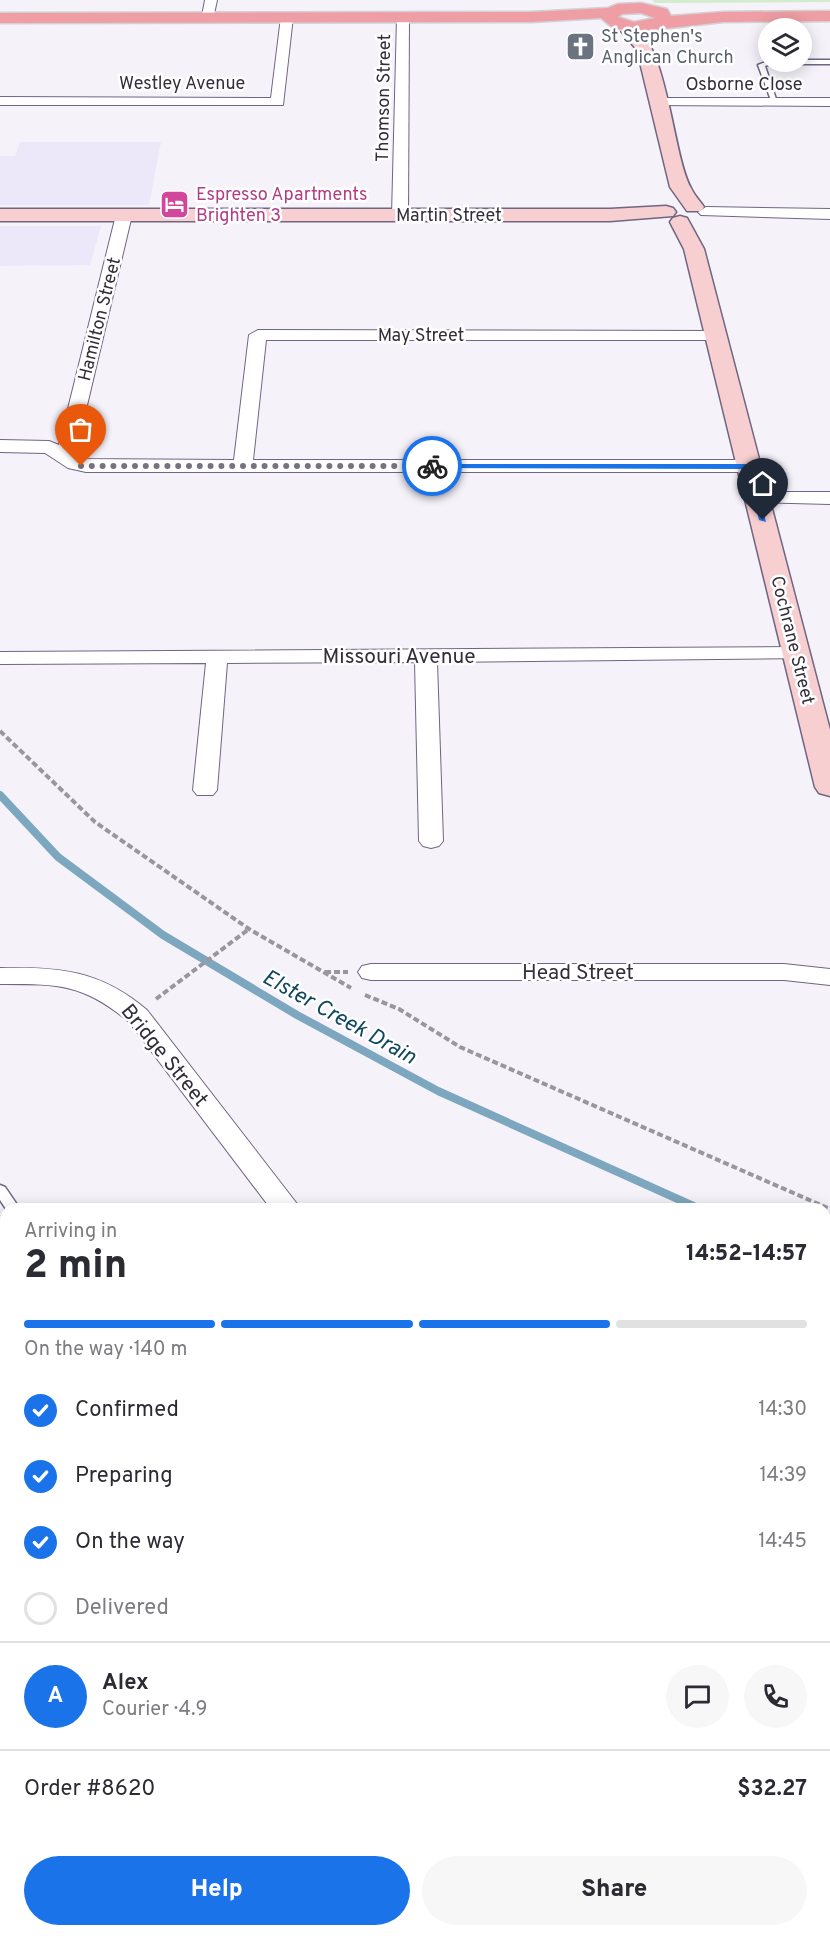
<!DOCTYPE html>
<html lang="en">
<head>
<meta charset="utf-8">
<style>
	body { margin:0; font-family:Overpass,sans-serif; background:#f7f7f7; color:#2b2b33; height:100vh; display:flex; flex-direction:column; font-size:22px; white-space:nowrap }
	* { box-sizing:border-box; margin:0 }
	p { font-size:20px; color:#7c7c81 }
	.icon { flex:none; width:33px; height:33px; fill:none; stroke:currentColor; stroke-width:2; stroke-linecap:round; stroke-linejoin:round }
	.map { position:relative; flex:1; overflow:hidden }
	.drawer { position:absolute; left:0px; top:1203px; width:831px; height:734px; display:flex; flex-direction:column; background:#fff; border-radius:18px 18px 0 0; box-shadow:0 3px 15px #0003 }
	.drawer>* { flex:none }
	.tools { position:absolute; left:758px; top:18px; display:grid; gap:12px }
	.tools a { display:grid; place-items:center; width:54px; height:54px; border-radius:50%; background:#fff; box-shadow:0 3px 15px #0003; font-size:30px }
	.pin { position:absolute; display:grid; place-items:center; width:51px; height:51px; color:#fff; margin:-62px -26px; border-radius:50% 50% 50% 0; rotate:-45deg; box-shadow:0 0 6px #0007 }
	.pin .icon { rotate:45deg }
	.courier { position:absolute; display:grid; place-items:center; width:60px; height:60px; margin:-30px; border:4px solid #1a73e8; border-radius:50%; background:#fff; color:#222; box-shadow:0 2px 8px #0007 }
	.summary em { font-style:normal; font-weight:800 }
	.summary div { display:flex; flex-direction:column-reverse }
	.summary { display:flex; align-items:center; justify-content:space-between; height:102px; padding:0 24px }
	h1 { font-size:39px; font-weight:800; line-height:45px }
	.bar { display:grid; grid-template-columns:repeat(4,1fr); gap:9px 6px; align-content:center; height:72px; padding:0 24px }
	.bar i { height:8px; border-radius:4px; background:#e1e1e2 }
	.bar .on { background:#1a73e8 }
	.bar p { grid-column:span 4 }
	.line { display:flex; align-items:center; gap:15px; padding:0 24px; border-top:2px solid #e1e1e2 }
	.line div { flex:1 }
	.round { display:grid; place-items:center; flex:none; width:63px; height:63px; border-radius:32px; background:#f7f7f7 }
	ol { padding:0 24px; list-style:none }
	li { display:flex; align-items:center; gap:18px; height:66px }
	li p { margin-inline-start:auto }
	li .icon { padding:6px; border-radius:50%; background:#1a73e8; color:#fff; stroke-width:4 }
	li:last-child { color:#7c7c81 }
	li i { width:33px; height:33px; border:3px solid #e1e1e2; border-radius:50% }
	.button { display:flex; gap:12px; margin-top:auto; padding:12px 24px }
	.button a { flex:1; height:69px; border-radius:36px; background:#1a73e8; color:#fff; font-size:24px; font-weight:800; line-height:69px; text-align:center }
	.button a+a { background:#f7f7f7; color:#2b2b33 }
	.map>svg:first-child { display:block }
	.built { fill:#ede8f9 }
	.green { fill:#d2eccd }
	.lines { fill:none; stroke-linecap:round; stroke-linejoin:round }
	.stream-far1 { stroke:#7da7be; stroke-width:8 }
	.stream { stroke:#7da7be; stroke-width:10 }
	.lane-casing { stroke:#706583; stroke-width:3 }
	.street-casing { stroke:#706583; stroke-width:2 }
	.secondary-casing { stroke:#706583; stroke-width:3 }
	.primary-casing { stroke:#d2d1d4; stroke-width:3 }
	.highway-casing { stroke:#d2d1d4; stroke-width:3 }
	.path { stroke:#9a96a0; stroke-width:4; stroke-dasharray:6 3; stroke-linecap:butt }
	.lane { fill:#fff; fill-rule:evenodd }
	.street { fill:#fff; fill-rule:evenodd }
	.secondary { fill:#f7cfd1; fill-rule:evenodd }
	.primary { fill:#ee9ea4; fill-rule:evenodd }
	.highway { fill:#e35e67; fill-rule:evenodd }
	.route { fill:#1a73e8 }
	.done { stroke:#77737e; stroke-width:6; stroke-dasharray:0 10.8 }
	.labels { text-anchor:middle; stroke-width:5; stroke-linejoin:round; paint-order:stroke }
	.far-worship-label { font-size:18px; fill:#5b616d; stroke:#fff; text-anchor:start }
	.far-street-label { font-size:18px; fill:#332e3b; stroke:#fff }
	.far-hotel-label { font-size:18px; fill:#b23c85; stroke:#fff; text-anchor:start }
	.street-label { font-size:21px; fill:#332e3b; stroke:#fff }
	.water-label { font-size:22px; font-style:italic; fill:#0f475f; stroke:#fff }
</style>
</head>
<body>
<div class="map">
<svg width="830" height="1936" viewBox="0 0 830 1936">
	<rect width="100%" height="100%" fill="#f5f2fa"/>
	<g class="built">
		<path d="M20,142H161L149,205H0V156H15Z"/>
		<path d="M0,226H101L90,265L0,266Z"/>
		<path d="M0,1880L6,1892V1930L25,1931L28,1936H0Z"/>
	</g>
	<path class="green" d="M653,0H830V2L654,3Z"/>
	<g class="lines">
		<path class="stream-far1" d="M0,795L58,857L163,935L297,1015L438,1091L700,1209"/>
		<path class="stream" d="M825,1262L830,1264"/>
		<defs>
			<g id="lane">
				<path d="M801,60H830V64H771L765,66L777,102L772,103L758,65L768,61Z"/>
				<path d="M0,1185L5,1187L20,1209H6L0,1200Z"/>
			</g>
			<g id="street">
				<path d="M205,0H217L213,19H203L202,16Z"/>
				<path d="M287,13L293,17L283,105H0V97L271,98L281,17Z"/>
				<path d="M403,13L409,17L408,215L400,220L392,215L397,17Z"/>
				<path d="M658,98H830V106L653,105L651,102Z"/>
				<path d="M706,207L830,209V219L701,215L698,212Z"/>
				<path d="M124,210L132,215L75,456L81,459L234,460L249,335L258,330L717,331L723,332L726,336L723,340H266L253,460H750L759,466L750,472H86L68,468L45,453L0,452V440L49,441L59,445L116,215Z"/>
				<path d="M757,492H830V504L750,502L747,498L750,494Z"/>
				<path d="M797,647L805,648L808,653L805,658L437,662L443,841L439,846L431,848L423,846L419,841L415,662L227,663L217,790L213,795H197L193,790L206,663L0,664V652Z"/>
				<path d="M371,964H784L830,969V985L784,980H371L362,978L358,972L362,966Z"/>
				<path d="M0,968C60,967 100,970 147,1010L301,1209H271L129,1022C83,983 57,984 0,984Z"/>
				<rect x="825" y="1704" width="5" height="32"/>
				<path d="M0,1745L6,1748V1790L0,1787Z"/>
				<path d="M70,1930H109L111,1936H72Z"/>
			</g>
			<g id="secondary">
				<path d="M624,20C668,31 671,152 691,188C694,195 700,201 704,207L701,211H687L670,187L637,50L616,25Z"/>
				<path d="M666,206L673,208L676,212L673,216L610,221H0V209H610Z"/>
				<path d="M680,216L687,218L704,249L830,730V796L819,793L815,787L684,249L670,222L673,218Z"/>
			</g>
			<path id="primary" d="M641,3L667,9L671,16L723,12L830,11V21L723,22L634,32L613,28L601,18L531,22L0,23V13L531,12L608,8L618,4ZM641,13L655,18L634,22L618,17L622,14Z"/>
			<g id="highway">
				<path d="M0,1327L6,1329V1368L0,1366Z"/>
				<path d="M0,1528L6,1530V1575L0,1573Z"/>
				<path d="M187,1930H237L240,1936H190Z"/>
				<path d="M330,1930H381L384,1936H333Z"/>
			</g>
		</defs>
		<use href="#lane" class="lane-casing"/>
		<use href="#street" class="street-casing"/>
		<use href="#secondary" class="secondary-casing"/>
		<use href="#primary" class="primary-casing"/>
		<use href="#highway" class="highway-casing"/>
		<g class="path">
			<path d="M0,731L95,822L249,929L351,988"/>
			<path d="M325,972H348"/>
			<path d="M365,995L399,1009L460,1047L830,1209"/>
			<path d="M156,999L249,929"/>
		</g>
		<use href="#lane" class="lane"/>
		<use href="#street" class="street"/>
		<use href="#secondary" class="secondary"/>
		<use href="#primary" class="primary"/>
		<use href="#highway" class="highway"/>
	</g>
	<path class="route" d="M750,464L753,466L766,522L759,520L746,469L432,468L428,466L432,464Z"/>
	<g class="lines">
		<path class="done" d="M81,466H432"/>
	</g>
	<defs>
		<symbol id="church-square" viewBox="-11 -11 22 22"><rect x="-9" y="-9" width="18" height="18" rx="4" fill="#6b7280" stroke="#fff"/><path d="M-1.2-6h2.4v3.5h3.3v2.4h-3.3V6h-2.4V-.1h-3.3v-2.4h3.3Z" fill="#fff"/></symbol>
		<symbol id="hotel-square" viewBox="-11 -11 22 22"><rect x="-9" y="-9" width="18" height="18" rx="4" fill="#d1479c" stroke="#fff"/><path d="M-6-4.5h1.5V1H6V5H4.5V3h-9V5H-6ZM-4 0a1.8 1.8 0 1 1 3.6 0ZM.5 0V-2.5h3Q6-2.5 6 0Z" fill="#fff"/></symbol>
	</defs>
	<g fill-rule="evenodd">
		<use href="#church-square" x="564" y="30" width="33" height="33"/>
		<use href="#hotel-square" x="158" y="188" width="33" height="33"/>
	</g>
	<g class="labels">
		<g class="far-worship-label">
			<text x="601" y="42">St Stephen's<tspan x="601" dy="21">Anglican Church</tspan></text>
		</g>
		<g class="far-street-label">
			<text x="182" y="89">Westley Avenue</text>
			<text x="744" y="90">Osborne Close</text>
			<text transform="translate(383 98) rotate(-89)" y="6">Thomson Street</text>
			<text x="449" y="221">Martin Street</text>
			<text transform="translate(99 319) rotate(-76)" y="6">Hamilton Street</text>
			<text x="421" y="341">May Street</text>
			<text transform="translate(793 640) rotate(76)" y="6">Cochrane Street</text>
		</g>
		<g class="far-hotel-label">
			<text x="196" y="200">Espresso Apartments<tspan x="196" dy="21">Brighten 3</tspan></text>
		</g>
		<g class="street-label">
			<text x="399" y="663">Missouri Avenue</text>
			<text x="578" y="979">Head Street</text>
			<text transform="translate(165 1055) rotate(51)" y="7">Bridge Street</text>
		</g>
		<g class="water-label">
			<text transform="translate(340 1016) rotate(29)" y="8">Elster Creek Drain</text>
		</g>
	</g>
</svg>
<div class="tools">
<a><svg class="icon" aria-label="layers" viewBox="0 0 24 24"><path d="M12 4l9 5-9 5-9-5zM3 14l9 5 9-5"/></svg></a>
</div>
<div class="pin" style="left:81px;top:466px;background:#ea580c"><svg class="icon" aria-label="bag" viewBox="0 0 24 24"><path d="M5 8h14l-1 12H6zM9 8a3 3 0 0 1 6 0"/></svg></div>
<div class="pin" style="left:763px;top:520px;background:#1f2937"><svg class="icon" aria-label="home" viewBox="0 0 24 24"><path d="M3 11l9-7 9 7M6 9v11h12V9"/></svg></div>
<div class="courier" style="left:432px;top:466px"><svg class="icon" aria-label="bike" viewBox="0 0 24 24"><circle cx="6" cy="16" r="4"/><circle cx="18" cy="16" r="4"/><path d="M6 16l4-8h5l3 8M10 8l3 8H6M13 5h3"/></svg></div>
<section class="drawer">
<div class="summary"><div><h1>2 min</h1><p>Arriving in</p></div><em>14:52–14:57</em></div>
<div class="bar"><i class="on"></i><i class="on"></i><i class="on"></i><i></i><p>On the way · 140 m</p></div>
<ol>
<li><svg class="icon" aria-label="check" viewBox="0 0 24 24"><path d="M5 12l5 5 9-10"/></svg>Confirmed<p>14:30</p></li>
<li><svg class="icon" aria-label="check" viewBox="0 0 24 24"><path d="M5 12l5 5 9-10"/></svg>Preparing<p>14:39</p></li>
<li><svg class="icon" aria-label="check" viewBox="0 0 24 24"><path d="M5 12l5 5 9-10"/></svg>On the way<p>14:45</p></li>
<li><i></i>Delivered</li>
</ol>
<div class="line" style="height:108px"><b class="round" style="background:#1a73e8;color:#fff">A</b><div><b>Alex</b><p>Courier · 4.9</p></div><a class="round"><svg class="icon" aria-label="chat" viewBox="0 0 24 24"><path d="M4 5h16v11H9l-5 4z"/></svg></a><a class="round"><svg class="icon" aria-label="phone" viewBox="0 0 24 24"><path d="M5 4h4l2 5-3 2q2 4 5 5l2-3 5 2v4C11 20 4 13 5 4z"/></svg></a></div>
<div class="line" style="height:78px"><div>Order #8620</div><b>$32.27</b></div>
<div class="button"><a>Help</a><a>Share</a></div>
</section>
</div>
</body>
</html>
